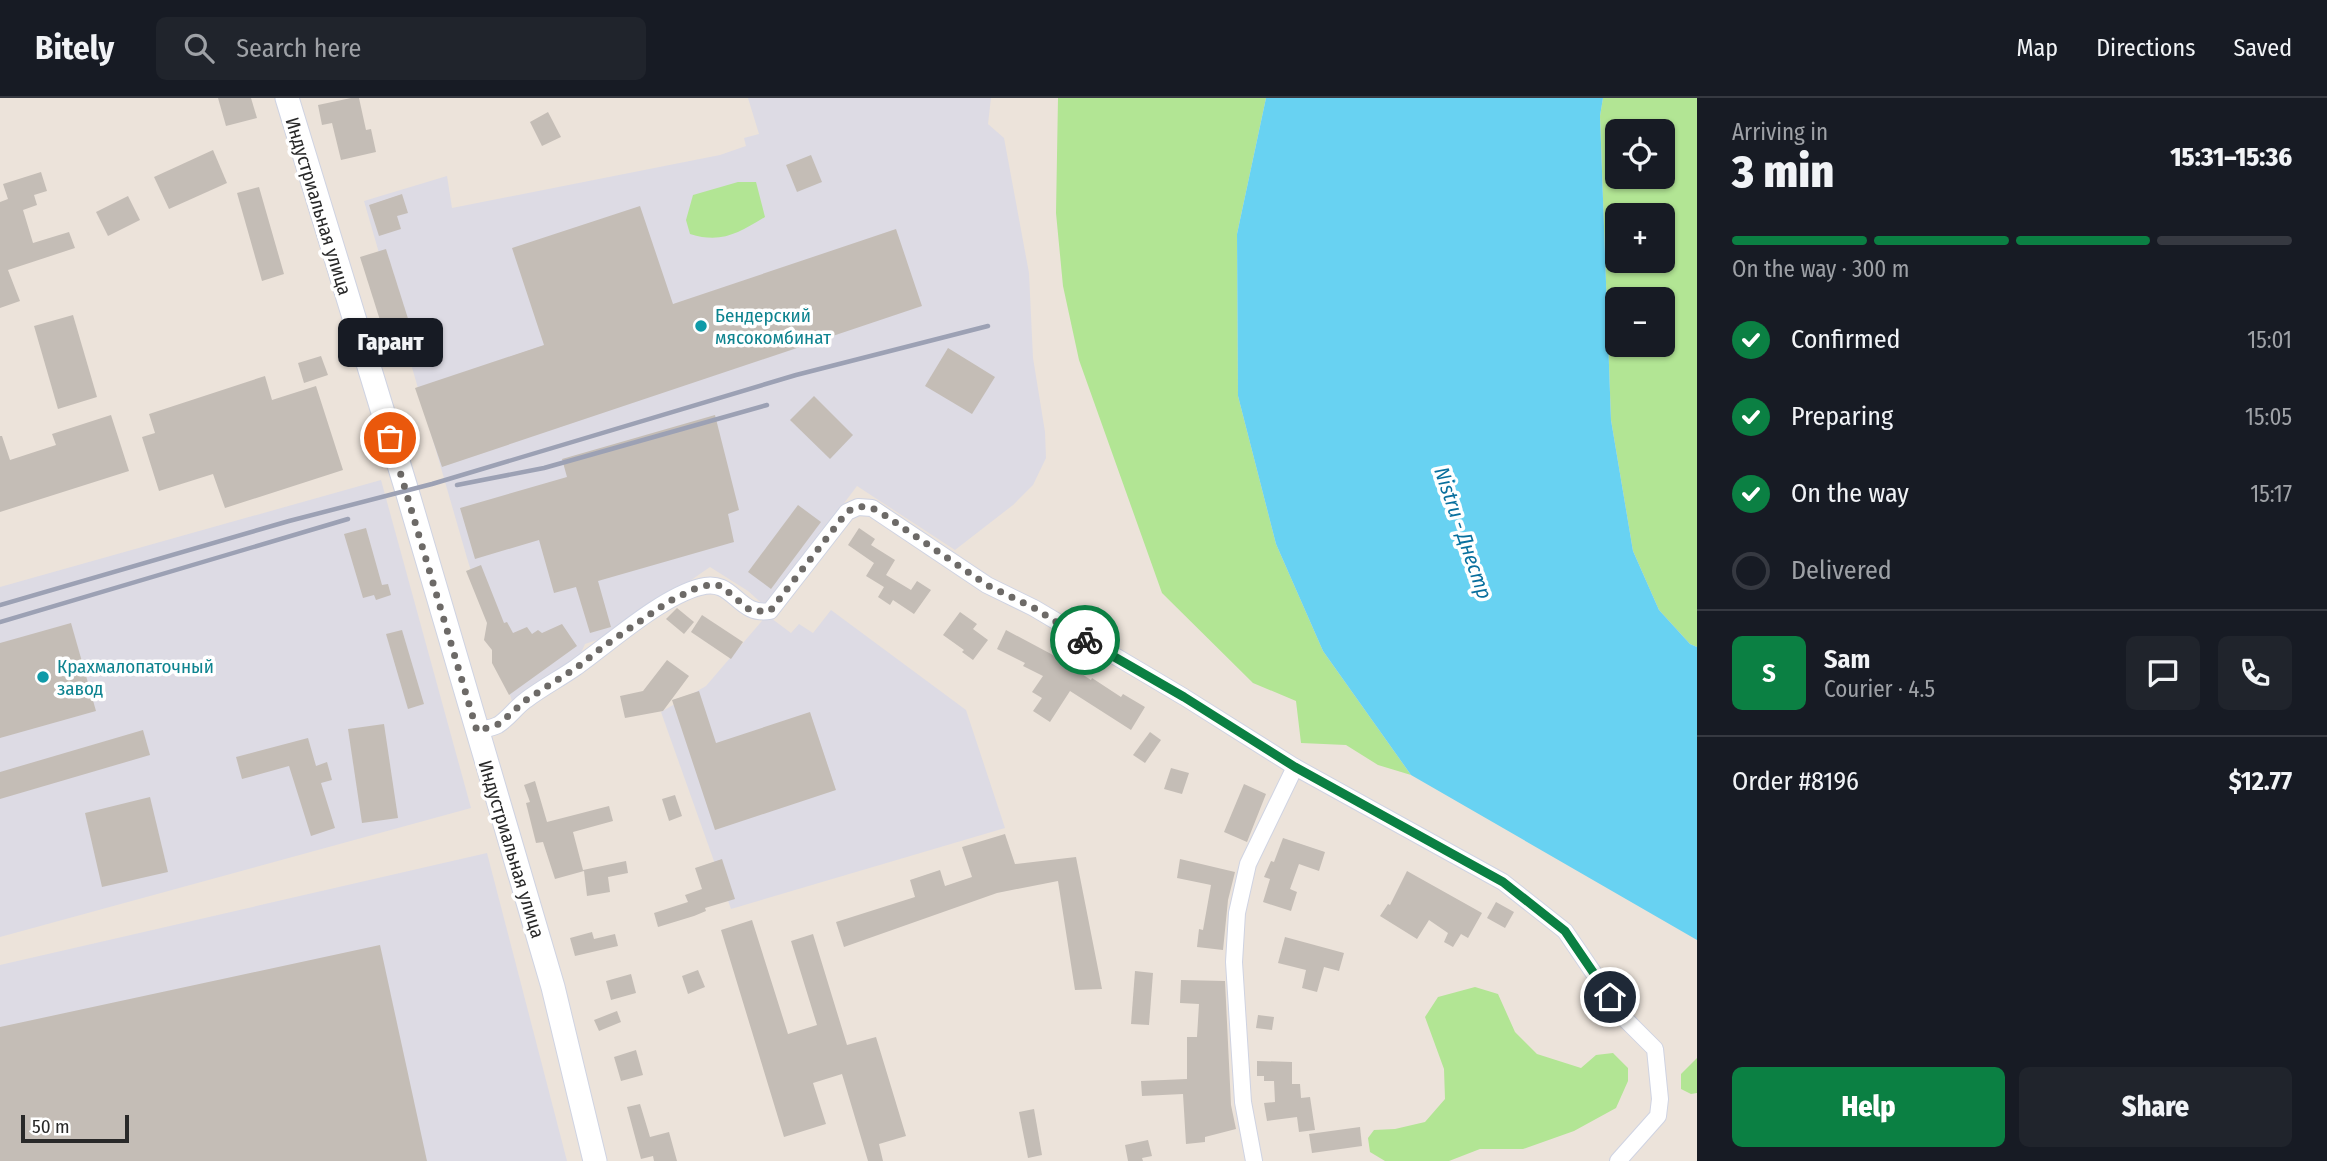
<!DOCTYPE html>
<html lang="en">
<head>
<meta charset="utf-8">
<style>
	body { margin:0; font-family:"Fira Sans Condensed",sans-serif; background:#20242c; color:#f1f3f6; height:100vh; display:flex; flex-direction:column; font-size:26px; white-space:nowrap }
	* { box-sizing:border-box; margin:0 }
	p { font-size:23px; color:#9ea1a6 }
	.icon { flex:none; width:38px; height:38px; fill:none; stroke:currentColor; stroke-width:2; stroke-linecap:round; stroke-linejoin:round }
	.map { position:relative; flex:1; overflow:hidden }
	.sheet { display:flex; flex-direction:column; background:#171b24; width:630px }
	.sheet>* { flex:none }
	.tools { position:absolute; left:1605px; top:21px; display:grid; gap:14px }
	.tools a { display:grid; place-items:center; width:70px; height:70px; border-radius:10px; background:#171b24; box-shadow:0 2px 5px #0004; font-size:35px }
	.scale { position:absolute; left:21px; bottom:18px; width:108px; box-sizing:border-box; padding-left:7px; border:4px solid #292929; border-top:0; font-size:19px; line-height:24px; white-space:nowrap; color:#292929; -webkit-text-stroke:5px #fff; paint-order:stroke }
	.pin { position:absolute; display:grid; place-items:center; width:60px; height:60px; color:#fff; margin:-30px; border:4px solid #fff; border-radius:50%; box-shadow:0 2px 7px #0007 }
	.courier { position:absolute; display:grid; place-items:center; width:70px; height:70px; margin:-35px; border:5px solid #0b8043; border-radius:50%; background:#fff; color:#222; box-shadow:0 2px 9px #0007 }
	.bubble { position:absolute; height:49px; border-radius:10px; background:#171b24; box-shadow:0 2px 5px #0004; font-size:23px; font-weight:800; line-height:49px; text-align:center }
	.head em { font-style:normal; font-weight:800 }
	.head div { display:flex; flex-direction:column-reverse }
	.head { display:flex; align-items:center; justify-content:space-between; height:119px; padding:0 35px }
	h1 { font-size:46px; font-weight:800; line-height:52px }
	.bar { display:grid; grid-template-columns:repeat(4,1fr); gap:10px 7px; align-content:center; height:84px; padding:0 35px }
	.bar i { height:9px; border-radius:5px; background:#363941 }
	.bar .active { background:#0b8043 }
	.bar p { grid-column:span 4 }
	.line { display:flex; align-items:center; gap:18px; padding:0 35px; border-top:2px solid #363941 }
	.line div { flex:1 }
	.round { display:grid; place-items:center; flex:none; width:74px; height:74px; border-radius:10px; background:#20242c }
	ol { padding:0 35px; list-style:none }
	li { display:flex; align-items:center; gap:21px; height:77px }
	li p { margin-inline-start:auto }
	li .icon { padding:7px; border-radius:50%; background:#0b8043; color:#fff; stroke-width:4 }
	li:last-child { color:#9ea1a6 }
	li i { width:38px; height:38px; border:4px solid #363941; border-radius:50% }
	.primary-button { display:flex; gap:14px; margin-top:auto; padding:14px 35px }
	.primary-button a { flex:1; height:80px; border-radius:10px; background:#0b8043; color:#fff; font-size:28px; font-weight:800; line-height:80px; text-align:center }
	.primary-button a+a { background:#20242c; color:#f1f3f6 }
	header { display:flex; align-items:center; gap:42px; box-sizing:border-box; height:98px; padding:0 35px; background:#171b24; border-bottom:2px solid #363941 }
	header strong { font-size:33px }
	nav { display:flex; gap:38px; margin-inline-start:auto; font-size:24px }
	.search { width:490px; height:63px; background:#20242c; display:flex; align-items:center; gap:18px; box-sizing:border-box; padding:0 24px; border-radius:10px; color:#9ea1a6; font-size:26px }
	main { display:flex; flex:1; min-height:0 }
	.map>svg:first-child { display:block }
	.industrial { fill:#dddbe4 }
	.green { fill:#b2e594; fill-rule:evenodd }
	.water { fill:#68d2f2 }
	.building { fill:#c4bdb6 }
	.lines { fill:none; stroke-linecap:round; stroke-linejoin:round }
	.street-casing { stroke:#cfd3e2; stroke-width:18 }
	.secondary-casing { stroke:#cfd3e2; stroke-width:25 }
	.street { stroke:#fff; stroke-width:16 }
	.secondary { stroke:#fff; stroke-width:23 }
	.rail { stroke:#9ca1b4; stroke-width:4.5 }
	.done { stroke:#6d6a67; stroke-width:7; stroke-dasharray:0 12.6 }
	.route { stroke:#0b8043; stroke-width:9 }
	.culture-dot { fill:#0f9aa8; stroke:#fff; stroke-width:2.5 }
	.labels { text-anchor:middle; stroke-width:7; stroke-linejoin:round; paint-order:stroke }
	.street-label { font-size:19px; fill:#292929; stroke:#fff }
	.culture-label { font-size:19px; fill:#0d838f; stroke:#fff; text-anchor:start }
	.water-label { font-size:21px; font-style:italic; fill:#086f9d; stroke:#fff }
</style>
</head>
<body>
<header>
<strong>Bitely</strong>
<div class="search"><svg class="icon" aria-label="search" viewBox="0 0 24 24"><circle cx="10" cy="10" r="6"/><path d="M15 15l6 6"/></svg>Search here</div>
<nav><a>Map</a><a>Directions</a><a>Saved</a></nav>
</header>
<main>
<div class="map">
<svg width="1697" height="1063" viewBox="0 0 1697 1063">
	<rect width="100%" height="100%" fill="#ece3da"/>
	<g class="industrial">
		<path d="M748,0H991L988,26L1004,40L1029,175L1033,260L1045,334L1046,360L1033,387L1013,407L955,452L857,388L766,509L748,493L710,469L612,537L585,546L577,564L512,603L467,460L364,103L447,78L452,110L720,57L746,48L744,40L759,36Z"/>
		<path d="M381,382L471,710L0,839V489Z"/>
		<path d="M831,512L966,612L1005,730L731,811L661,614L706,588L767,517L791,535L799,526L813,535Z"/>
		<path d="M487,755L567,1063H0V867Z"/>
	</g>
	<g class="green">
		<path d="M1058,0H1266L1237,136L1238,298L1276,446L1323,553L1411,677L1378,667L1346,647L1301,645L1296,603L1253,585L1162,495L1079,262L1063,188L1056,115Z"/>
		<path d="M1603,0H1697V549L1690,546L1659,512L1633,453L1611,322L1600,18ZM1617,33H1662V79H1617ZM1617,117H1662V163H1617ZM1617,201H1662V247H1617Z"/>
		<path d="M738,84H756L765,119C738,135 722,146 690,136L686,122L693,97Z"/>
		<path d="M1475,889L1498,896L1515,934L1537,956L1581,970L1596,957L1613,955L1628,970V983L1616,1010L1574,1033L1523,1051H1480L1449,1063H1385L1370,1054L1368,1040L1374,1032L1395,1031L1425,1024L1445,1001L1444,971L1425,919L1438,899Z"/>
		<path d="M1697,960V995L1691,996L1681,991V976Z"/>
	</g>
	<path class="water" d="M1266,0H1603L1600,18L1611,322L1633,453L1659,512L1690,546L1697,549V842L1411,677L1323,553L1276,446L1238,298L1237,136Z"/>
	<g class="building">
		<path d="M218,0H251L257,20L226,28Z"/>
		<path d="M351,0H359L366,32L371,31L376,54L341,62L332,25L322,27L318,7Z"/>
		<path d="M548,14L561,39L542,48L530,24Z"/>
		<path d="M213,52L227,85L169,111L154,79Z"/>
		<path d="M811,57L822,84L797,94L786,67Z"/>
		<path d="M41,74L47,93L34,97L37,107L23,112L33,145L69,134L75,150L8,172L20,203L0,210V104L8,101L3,86Z"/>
		<path d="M259,89L284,176L262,183L237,95Z"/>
		<path d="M402,96L408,115L397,118L401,131L379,138L369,107Z"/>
		<path d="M128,98L140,122L108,138L96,114Z"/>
		<path d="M640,108L673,206L896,131L922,208L442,369L415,290L544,247L512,150Z"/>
		<path d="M386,151L417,249L391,257L360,159Z"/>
		<path d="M73,217L97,299L58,311L34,228Z"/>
		<path d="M948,250L995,279L972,316L925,288Z"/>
		<path d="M321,258L328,277L304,285L298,265Z"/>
		<path d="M265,278L272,302L316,288L343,372L225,410L213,376L159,393L142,339L155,335L149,316Z"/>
		<path d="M814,298L853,337L830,361L790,322Z"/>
		<path d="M111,317L129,373L0,414V338H2L10,362L56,347L52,336Z"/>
		<path d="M715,317L739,412L728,416L734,444L598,483L611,529L590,535L576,489L554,495L539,442L475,461L460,410L567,379L562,361Z"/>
		<path d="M798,407L821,424L771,491L748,474Z"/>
		<path d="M366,430L382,487L388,486L391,497L376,502L374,497L363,500L344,436Z"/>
		<path d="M859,430L875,441L871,447L895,462L886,477L911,492L917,483L931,492L914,516L893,502L890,507L878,499L884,489L866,478L874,465L848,447Z"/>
		<path d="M481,467L504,525L507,524L513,535L527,529L532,536L538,532L542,535L562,526L577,548L509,597L492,565V552L484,542L487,525L466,473Z"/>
		<path d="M677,510L694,524L684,536L666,521Z"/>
		<path d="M960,514L977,526L973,531L988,542L973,562L962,554L964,552L943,537Z"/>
		<path d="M702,517L743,544L731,561L691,534Z"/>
		<path d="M71,525L96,613L0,640V545Z"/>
		<path d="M402,532L424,606L408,611L386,536Z"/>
		<path d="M1006,532L1053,557L1091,582L1092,580L1121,599L1123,596L1145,609L1131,632L1070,593L1050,624L1033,613L1042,600L1032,594L1043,578L1023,568L1025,565L997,551Z"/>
		<path d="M667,562L689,578L663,613L625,620L620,598L643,593Z"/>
		<path d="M699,593L716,645L810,614L836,692L715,732L672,602Z"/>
		<path d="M384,626L398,720L362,725L348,631Z"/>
		<path d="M143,632L150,657L0,701V674Z"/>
		<path d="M1150,634L1161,642L1145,665L1133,657Z"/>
		<path d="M308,640L316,668L327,664L332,682L321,685L335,730L311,738L289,668L242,681L236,659Z"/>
		<path d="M1171,670L1189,675L1182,696L1164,691Z"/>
		<path d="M535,683L547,724L609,708L613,723L573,734L583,772L626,763L628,775L608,779L610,794L587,798L584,773L555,781L543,744L536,745L526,705L530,704L524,687Z"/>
		<path d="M1244,686L1266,696L1247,744L1224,734Z"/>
		<path d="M675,697L682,718L669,723L662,701Z"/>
		<path d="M150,699L168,774L102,789L85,715Z"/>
		<path d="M1005,736L1015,766L1076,759L1102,891L1075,892L1058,783L997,795L844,849L836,824L915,799L910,782L940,772L945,788L972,779L962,749Z"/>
		<path d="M1283,740L1325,754L1319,773L1299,766L1290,791L1297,794L1291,813L1263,804L1270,781L1264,779L1271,763L1274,764Z"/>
		<path d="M722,761L735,801L705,810L706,813L694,818L658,829L654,815L688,804L685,797L702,791L695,770Z"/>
		<path d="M1180,761L1235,774L1228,802L1223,852L1197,849L1199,831L1203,832L1211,787L1177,780Z"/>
		<path d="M1407,773L1482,815L1468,840L1461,836L1453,849L1444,844L1448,835L1429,822L1417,841L1380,818L1388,806L1390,807Z"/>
		<path d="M1496,804L1514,814L1505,830L1487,820Z"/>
		<path d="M752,822L788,936L817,927L791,843L813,836L847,947L876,939L906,1038L879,1046L883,1063H868L842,976L813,985L826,1026L784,1039L721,832Z"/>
		<path d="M592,834L594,841L615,836L618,848L575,858L570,840Z"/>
		<path d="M1285,839L1344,855L1339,873L1324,869L1317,894L1302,890L1306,872L1278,865Z"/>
		<path d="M380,847L427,1063H0V929Z"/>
		<path d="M698,872L705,889L688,896L682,878Z"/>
		<path d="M1135,873L1153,875L1149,927L1131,926Z"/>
		<path d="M631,876L636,895L611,902L606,883Z"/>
		<path d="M1181,882L1225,883L1231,1007L1236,1031L1205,1039V1044L1186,1046L1183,996L1142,998L1141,983L1187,981V939H1197L1199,906L1180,905Z"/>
		<path d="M617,913L621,924L599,933L594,922Z"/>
		<path d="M1258,917L1274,919L1272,932L1256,930Z"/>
		<path d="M636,952L643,977L621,983L614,959Z"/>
		<path d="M1257,963L1292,964V986H1300L1301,1000L1310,999L1315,1032L1299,1034L1297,1019L1267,1023L1264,1005L1275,1004L1274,983H1264V978H1257Z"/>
		<path d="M640,1006L650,1039L669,1034L677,1063H654L653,1058L641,1061L627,1009Z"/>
		<path d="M1034,1011L1042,1057L1028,1060L1019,1014Z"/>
		<path d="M1360,1029L1362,1048L1312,1055L1309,1036Z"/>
		<path d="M1148,1042L1152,1058L1142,1060L1143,1063H1128L1125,1047Z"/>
	</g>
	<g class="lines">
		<defs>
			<g id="street">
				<path d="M477,633C484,631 492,630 498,627C508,621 516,609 526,602C542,590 559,581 575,570C609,546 661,499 700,489C734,479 737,519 770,513L847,414L858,409L872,410L987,487L1034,510L1184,599L1295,669L1503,784L1565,833L1625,921L1655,951L1660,1001L1658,1018L1618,1063"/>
				<path d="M1254,1063L1243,1004L1234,864L1237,815L1248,766L1295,669"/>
			</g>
			<path id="secondary" d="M287,0L407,393L553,889L595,1063"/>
		</defs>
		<use href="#street" class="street-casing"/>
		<use href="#secondary" class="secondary-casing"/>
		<use href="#street" class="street"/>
		<use href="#secondary" class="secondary"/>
		<g class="rail">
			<path d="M457,387L544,370L767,307"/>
			<path d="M0,507L289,423L432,386L796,277L988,228"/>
			<path d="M0,524L348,421"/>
		</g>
	</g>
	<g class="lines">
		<path class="done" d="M390,340L477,633L499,626L526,602L576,570L604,548L668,504L694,491L712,486L721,488L751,513H770L847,414C858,407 868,407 880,414L987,487L1034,510L1085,542"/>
		<path class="route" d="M1085,542L1184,599L1295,669L1503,784L1565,833L1610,899"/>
	</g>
	<g class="culture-dot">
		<circle cx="701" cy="228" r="7"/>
		<circle cx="43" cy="579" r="7"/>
	</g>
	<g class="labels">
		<g class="street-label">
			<text transform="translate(319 108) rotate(73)" y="7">Индустриальная улица</text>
			<text transform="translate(512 751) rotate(73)" y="7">Индустриальная улица</text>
		</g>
		<g class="culture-label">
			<text x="715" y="224">Бендерский<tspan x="715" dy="22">мясокомбинат</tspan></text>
			<text x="57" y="575">Крахмалопаточный<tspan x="57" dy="22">завод</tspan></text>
		</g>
		<g class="water-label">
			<text transform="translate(1463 435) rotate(71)" y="7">Nistru - Днестр</text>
		</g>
	</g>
</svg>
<div class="tools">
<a><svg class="icon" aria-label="locate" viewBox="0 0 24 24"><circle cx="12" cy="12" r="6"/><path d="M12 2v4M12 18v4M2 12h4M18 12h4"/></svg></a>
<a>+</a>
<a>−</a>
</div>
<div class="scale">50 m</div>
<div class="pin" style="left:390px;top:340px;background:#ea580c"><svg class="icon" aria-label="bag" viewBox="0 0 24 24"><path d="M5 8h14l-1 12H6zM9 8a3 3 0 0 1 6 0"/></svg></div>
<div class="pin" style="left:1610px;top:899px;background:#1f2937"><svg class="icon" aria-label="home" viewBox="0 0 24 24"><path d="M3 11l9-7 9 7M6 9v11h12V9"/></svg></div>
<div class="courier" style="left:1085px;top:542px"><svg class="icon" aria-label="bike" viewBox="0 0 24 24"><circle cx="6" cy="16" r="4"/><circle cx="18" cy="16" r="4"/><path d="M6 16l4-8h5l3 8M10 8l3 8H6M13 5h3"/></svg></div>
<div class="bubble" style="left:338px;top:220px;width:105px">Гарант</div>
</div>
<section class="sheet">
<div class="head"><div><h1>3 min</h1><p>Arriving in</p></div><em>15:31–15:36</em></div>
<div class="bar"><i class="active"></i><i class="active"></i><i class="active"></i><i></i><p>On the way · 300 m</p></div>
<ol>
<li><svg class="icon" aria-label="check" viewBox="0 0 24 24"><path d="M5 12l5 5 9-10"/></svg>Confirmed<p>15:01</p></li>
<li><svg class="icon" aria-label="check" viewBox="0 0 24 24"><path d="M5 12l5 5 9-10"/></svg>Preparing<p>15:05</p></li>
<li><svg class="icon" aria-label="check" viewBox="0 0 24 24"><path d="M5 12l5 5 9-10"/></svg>On the way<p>15:17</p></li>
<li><i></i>Delivered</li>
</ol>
<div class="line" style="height:126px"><b class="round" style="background:#0b8043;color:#fff">S</b><div><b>Sam</b><p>Courier · 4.5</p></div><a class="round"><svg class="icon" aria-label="chat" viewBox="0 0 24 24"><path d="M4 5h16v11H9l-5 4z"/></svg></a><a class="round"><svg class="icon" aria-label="phone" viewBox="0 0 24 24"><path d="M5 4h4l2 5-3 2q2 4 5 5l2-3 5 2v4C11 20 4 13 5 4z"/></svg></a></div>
<div class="line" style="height:91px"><div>Order #8196</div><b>$12.77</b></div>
<div class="primary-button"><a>Help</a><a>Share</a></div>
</section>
</main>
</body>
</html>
